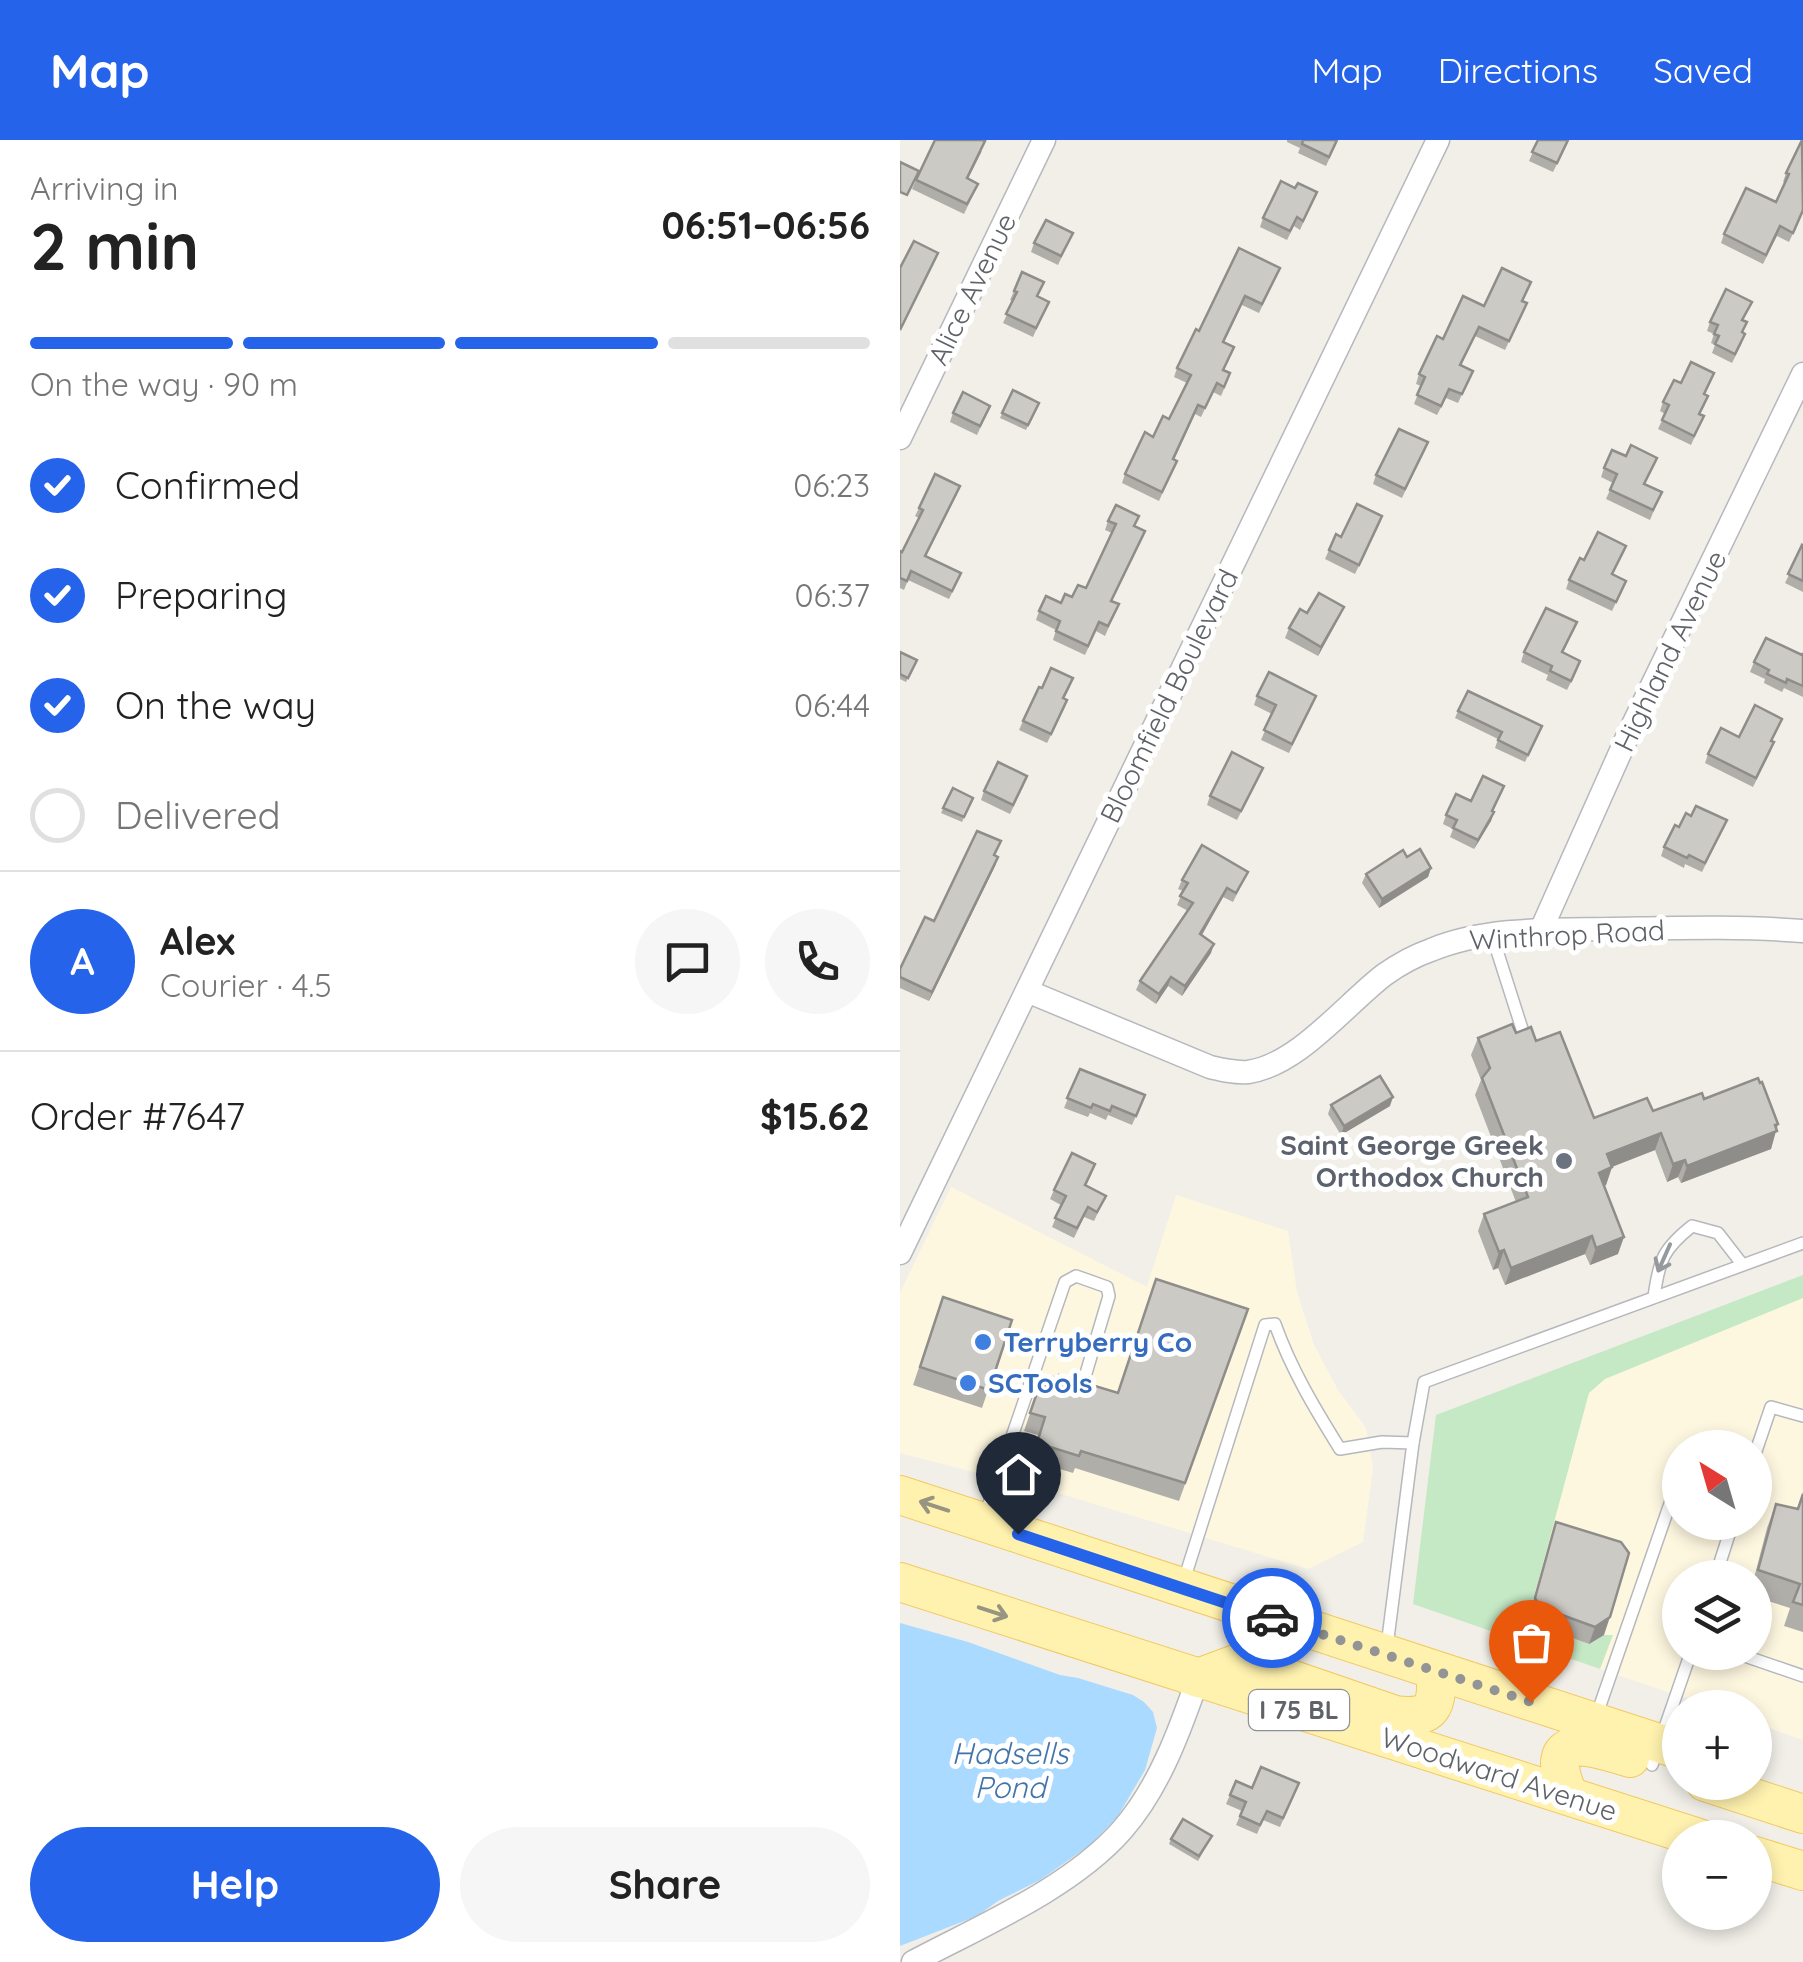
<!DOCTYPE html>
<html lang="en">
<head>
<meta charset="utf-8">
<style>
	body { margin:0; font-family:Quicksand,sans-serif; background:#f6f6f6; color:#222; height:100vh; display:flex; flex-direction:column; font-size:38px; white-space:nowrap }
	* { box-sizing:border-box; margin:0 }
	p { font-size:32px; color:#767676 }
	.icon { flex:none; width:55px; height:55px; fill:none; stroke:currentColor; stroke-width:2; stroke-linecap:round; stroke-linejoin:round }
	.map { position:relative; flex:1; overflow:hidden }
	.details { display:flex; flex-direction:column; background:#fff; width:900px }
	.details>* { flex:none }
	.needle { width:65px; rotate:323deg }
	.tools { position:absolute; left:762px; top:1290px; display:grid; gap:20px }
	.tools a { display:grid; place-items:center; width:110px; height:110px; border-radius:50%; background:#fff; box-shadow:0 5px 15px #0003; font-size:50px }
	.pin { position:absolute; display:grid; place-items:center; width:85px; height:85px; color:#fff; margin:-102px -42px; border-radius:50% 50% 50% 0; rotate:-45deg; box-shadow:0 0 10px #0007 }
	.pin .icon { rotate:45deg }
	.courier { position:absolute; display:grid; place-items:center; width:100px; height:100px; margin:-50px; border:8px solid #2563eb; border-radius:50%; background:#fff; color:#222; box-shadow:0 2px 12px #0007 }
	.headline em { font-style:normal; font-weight:700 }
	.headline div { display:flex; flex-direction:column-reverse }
	.headline { display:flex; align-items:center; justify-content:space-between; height:170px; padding:0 30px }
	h1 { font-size:65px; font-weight:700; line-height:75px }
	.bar { display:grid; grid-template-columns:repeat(4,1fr); gap:15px 10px; align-content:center; height:120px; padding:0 30px }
	.bar i { height:12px; border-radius:8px; background:#e0e0e0 }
	.bar .current { background:#2563eb }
	.bar p { grid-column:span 4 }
	.line { display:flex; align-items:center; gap:25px; padding:0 30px; border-top:2px solid #e0e0e0 }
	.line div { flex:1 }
	.round { display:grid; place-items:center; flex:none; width:105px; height:105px; border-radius:52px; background:#f6f6f6 }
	ol { padding:0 30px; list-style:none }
	li { display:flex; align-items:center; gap:30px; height:110px }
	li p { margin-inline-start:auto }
	li .icon { padding:10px; border-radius:50%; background:#2563eb; color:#fff; stroke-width:4 }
	li:last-child { color:#767676 }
	li i { width:55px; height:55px; border:5px solid #e0e0e0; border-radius:50% }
	.cta { display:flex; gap:20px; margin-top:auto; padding:20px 30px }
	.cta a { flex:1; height:115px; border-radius:60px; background:#2563eb; color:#fff; font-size:40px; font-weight:700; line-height:115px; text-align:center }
	.cta a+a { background:#f6f6f6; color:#222 }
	header { display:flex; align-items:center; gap:60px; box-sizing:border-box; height:140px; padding:0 50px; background:#2563eb; color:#fff }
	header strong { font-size:48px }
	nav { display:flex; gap:55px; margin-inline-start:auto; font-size:35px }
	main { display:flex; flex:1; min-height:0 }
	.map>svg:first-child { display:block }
	.commercial { fill:#fef7e0; fill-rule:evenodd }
	.green { fill:#c5e8c5 }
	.water { fill:#aadaff }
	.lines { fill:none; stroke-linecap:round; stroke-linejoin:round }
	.lane-casing { stroke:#b5b8bc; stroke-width:14 }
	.street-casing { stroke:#b5b8bc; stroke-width:25 }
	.primary-casing { stroke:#f2c960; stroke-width:40 }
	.lane { stroke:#fff; stroke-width:11 }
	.street { stroke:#fff; stroke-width:22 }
	.primary { stroke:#fff2af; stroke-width:38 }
	.wall { fill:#afaea9 }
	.shaded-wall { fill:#8f8d8a }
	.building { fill:#cccac5; stroke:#8f8d8a; stroke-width:2.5 }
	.oneway { stroke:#979a9d }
	.oneway2 { stroke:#979581 }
	.done { stroke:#929495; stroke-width:10; stroke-dasharray:0 18 }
	.route { stroke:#2563eb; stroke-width:12 }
	.worship-dot { fill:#6b7280; stroke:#fff; stroke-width:4 }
	.shop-dot { fill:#3f7fe0; stroke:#fff; stroke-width:4 }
	.labels { text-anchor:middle; stroke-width:10; stroke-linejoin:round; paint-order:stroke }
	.shield { fill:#fff; stroke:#8f9295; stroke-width:2.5 }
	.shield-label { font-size:25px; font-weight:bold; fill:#5f6368 }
	.street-label { font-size:28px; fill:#5f6368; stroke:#fff }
	.worship-label { font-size:28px; font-weight:bold; fill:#5b616d; stroke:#fff; text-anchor:end }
	.shop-label { font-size:28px; font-weight:bold; fill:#366cbe; stroke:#fff; text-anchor:start }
	.water-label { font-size:30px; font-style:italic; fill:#4174aa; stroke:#fff }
</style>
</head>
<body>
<header>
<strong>Map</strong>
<nav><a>Map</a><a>Directions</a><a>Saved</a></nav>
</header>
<main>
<section class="details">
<div class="headline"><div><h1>2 min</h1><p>Arriving in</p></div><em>06:51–06:56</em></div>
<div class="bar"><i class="current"></i><i class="current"></i><i class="current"></i><i></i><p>On the way · 90 m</p></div>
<ol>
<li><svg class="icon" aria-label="check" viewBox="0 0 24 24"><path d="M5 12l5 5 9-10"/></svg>Confirmed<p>06:23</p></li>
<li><svg class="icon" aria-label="check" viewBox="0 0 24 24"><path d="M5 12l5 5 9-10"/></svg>Preparing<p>06:37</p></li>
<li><svg class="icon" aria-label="check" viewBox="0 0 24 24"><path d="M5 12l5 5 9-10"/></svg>On the way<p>06:44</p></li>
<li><i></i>Delivered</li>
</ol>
<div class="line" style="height:180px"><b class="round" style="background:#2563eb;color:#fff">A</b><div><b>Alex</b><p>Courier · 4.5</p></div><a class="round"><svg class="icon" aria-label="chat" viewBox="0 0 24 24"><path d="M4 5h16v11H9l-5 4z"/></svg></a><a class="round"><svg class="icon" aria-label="phone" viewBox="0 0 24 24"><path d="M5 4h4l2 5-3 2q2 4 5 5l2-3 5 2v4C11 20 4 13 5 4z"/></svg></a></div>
<div class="line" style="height:130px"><div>Order #7647</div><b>$15.62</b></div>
<div class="cta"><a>Help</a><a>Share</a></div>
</section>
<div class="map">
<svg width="903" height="1822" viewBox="0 0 903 1822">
	<rect width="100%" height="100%" fill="#f1efe8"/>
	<g class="commercial">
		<path d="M51,1047L247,1147L276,1055L388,1091L397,1152L414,1205L438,1250L466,1288L473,1328L463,1402L408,1429L112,1339L81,1334L0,1313V1153Z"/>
		<path d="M903,1143V1600L855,1583V1568L811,1567L601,1495L693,1227ZM780,1308H855V1382H780ZM780,1438H855V1512H780Z"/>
	</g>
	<path class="green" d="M903,1135V1158L705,1239L689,1253L629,1475L633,1484L689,1504L704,1495H713L700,1529L513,1464L536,1275Z"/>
	<path class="water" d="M0,1483L68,1502L160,1535L178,1538L233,1555L244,1562L253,1572L257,1588L245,1630L218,1676L190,1705L140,1740L98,1761L77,1776L0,1806Z"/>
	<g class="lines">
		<defs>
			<g id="lane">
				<path d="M592,795L623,892"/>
				<path d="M754,1157C759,1120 763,1109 792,1086L818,1093L842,1124"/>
				<path d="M855,1314L871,1267L903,1276"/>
				<path d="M84,1378L165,1142L176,1136L207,1147L209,1156L184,1240L174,1247L132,1239"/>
				<path d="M815,1438L833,1382"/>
				<path d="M284,1440L365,1185L375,1184C391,1229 415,1269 440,1309L482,1302L513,1303"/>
				<path d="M487,1506L513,1303L524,1242L903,1103"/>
				<path d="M833,1512L903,1536"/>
				<path d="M696,1577L773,1355"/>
				<path d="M752,1625L791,1512"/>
			</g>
			<g id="street">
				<path d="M0,298L144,0"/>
				<path d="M641,790L728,595L903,234"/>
				<path d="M127,851L310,927C323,930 335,933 348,932C398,925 445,865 484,835C498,825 514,816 531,810C587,787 652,790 712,789C776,788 839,786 903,791"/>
				<path d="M0,1113L538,0"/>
				<path d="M13,1822C81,1786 171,1748 222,1690C259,1648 280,1590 298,1538"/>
			</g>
			<g id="primary">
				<path d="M0,1355L780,1610"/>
				<path d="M0,1442L799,1698"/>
				<path d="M298,1538L341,1522L495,1575C535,1580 537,1565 536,1532"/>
				<path d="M805,1642L903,1674"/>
				<path d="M669,1656C639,1589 690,1605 730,1618"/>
				<path d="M855,1716L903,1731"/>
			</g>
		</defs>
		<use href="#lane" class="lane-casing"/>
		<use href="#street" class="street-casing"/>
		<use href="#primary" class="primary-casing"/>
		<use href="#lane" class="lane"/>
		<use href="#street" class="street"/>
		<use href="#primary" class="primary"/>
	</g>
	<g class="wall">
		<path d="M387,0H438L426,26L398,13L400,8L387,2Z"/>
		<path d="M638,0H669L653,32L629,21Z"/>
		<path d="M903,0V72L889,102L877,96L863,124L821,103L824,94L876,62L885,43L883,42L886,33Z"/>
		<path d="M82,11L68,39L74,53L64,74L12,49L16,40Z"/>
		<path d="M395,48L417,52L400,90L394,86L387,100L360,87L363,78Z"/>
		<path d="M173,93L158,125L131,112L134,103Z"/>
		<path d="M339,108L376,137L359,173L342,165L324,202L330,216L324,230L330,233L327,242L321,256L313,252L301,277L295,274L274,320L277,321L259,361L222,343L225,334L253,297L269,279L287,243L274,237L277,228L299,191Z"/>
		<path d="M631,142L623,161V172L605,210L575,196L561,226L573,231L558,263L546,258L537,275L514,264L521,246L516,244L519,234L543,199L584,166Z"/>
		<path d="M114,151L138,157L149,162L133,197L103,183L113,161L110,160Z"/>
		<path d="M852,162L843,181L842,203L832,223L812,213L815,205L811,203L814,194L807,191L810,182Z"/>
		<path d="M810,242L805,254V265L800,274L804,276L791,305L758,289L765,274L760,271L763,262L781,243Z"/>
		<path d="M113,250L139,263L126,290L100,278Z"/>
		<path d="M90,266L77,295L50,282L53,273Z"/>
		<path d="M528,302L502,358L473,344L476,335Z"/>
		<path d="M726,316L757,318L745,344L758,361L750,380L706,359L713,343L701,337L704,328Z"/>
		<path d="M57,354L26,416L58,441L49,459L8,440L4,450L0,448V411L2,412L19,378L15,376L19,368Z"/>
		<path d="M208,381L235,387L245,391L212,461L219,464L205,496L196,491L185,515L153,500L156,490L136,480L139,471L161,463L186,448L212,393L205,390Z"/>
		<path d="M479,385L455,434L425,419L429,410L441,397Z"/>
		<path d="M726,406L713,434L726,441L712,471L666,449L669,440L684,420Z"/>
		<path d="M903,406V452L885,443Z"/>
		<path d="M444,467L440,476L418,516L385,498L389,488L407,473Z"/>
		<path d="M677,482L663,513L677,530L667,550L646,540L648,535L621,522L624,512Z"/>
		<path d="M0,512L17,520L6,542L0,539Z"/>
		<path d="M903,513V557L884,548L882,552L864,543L865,539L850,532L854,522L902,515Z"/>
		<path d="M170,547L164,559L167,560L164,569L147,603L119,590L123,581L142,548Z"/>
		<path d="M357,556H416L389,613L361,600L372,574L354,565Z"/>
		<path d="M558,571L642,586L625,622L595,608L598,599L555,578Z"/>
		<path d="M882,579L872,601L871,611L853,647L805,623L808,614L839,597Z"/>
		<path d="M359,637L337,680L307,665L310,656Z"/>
		<path d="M124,645L110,674L81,660L84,651Z"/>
		<path d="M604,646L593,672L591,681L574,709L550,697L553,689L543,684L546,675L571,661Z"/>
		<path d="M53,648L73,658L62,682L41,673Z"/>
		<path d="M779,687L823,689L802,732L785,724L784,728L761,716L764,707Z"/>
		<path d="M95,716L98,717L95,726L29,861L0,848V829L34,781Z"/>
		<path d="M507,717L531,728L528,737L479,768L462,743L466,734Z"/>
		<path d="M348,732L333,762L323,757L301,795L311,813L282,856L268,846L256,864L236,850L240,841L288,771L277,765L283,751L278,749L282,740Z"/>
		<path d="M616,893L636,901L694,978L753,971L804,959L876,989L871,1009L781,1043L778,1037L767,1042L755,1010L712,1027L706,1045L704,1046L718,1114L690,1125L685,1114L605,1145L598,1128L593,1130L578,1091L584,1074L616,1062L575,955L581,940L571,915L578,898Z"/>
		<path d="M180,929L245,955L232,985L208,975L206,980L190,973L188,977L164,968Z"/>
		<path d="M431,965L490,966L441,995L428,974Z"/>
		<path d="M192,1033L186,1046L206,1056L194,1081L184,1077L174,1098L152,1087L161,1065L150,1059L154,1050Z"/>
		<path d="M43,1157L112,1180L82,1268L13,1245Z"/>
		<path d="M348,1169L279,1361L175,1328L173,1333L130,1320L138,1295L124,1291L140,1244L154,1248L218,1253Z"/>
		<path d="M903,1352V1492L884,1486L890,1468L855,1457L854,1438L867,1388L876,1364L897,1369Z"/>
		<path d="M656,1382L704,1495L689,1504L633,1484L629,1475Z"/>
		<path d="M336,1641L352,1648L399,1643L380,1687L363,1680L357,1694L336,1685L342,1671L326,1664Z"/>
		<path d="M312,1696L298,1721L269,1704L271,1699Z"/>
	</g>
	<g class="shaded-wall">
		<path d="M444,467L440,476L418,516L421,507Z"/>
		<path d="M594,672L591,681L574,709L578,700Z"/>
		<path d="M98,717L95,726L29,861L32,852Z"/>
		<path d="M531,728L528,737L479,768L482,759Z"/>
		<path d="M327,748L323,757L297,804L300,794Z"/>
		<path d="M314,804L311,813L282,856L285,846Z"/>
		<path d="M271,837L268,846L256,864L259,854Z"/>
		<path d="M493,957L490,966L441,995L444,986Z"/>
		<path d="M878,984L871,1009L781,1043L787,1026Z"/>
		<path d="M761,993L755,1010L701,1031L707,1014Z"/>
		<path d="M785,1020L778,1037L767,1042L773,1024Z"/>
		<path d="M712,1027L706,1045L693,1050L699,1033Z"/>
		<path d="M692,1096L685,1114L605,1145L611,1128Z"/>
		<path d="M724,1097L718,1114L690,1125L696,1108Z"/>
		<path d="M604,1110L598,1128L593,1130L599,1112Z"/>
		<path d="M710,1477L704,1495L689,1504L695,1487Z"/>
	</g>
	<g class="building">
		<path d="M35,0H82L85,1L67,38L78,44L67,64L16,40Z"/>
		<path d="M403,0H437L429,17L402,4Z"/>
		<path d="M638,0H668L657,23L632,12Z"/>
		<path d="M902,0L903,70L893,93L880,86L866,115L824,94L846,48L876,62L889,34L886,33Z"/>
		<path d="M0,22L19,31L7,55L0,52Z"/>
		<path d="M381,41L395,48L398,43L417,52L403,81L397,77L390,91L363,78Z"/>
		<path d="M146,80L173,93L161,116L134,103Z"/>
		<path d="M14,101L38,113L0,190V128Z"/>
		<path d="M339,108L380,128L362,164L345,156L323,202L334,207L323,230L330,233L324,247L317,243L305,268L298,265L273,319L277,321L262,352L225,334L245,292L253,297L263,276L269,279L291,235L277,228L296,189L299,191Z"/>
		<path d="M602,128L631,142L622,161L627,163L609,201L579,187L560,225L573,231L562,254L549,249L541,266L517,255L525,237L519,234L537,196L543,199L563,156L584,166Z"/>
		<path d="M122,132L144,142L137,156L149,162L136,188L106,174L117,152L114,151Z"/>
		<path d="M826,149L852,162L842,180L847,182L842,192L845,194L835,214L815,204L819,196L814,194L818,185L810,182Z"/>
		<path d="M791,222L814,233L804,254L808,256L799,274L804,276L794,296L762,280L769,265L763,262L774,240L781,243Z"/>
		<path d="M113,250L139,263L128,285L102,273Z"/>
		<path d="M63,252L90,266L80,286L53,273Z"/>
		<path d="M499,289L528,302L505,349L476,335Z"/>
		<path d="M731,305L757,318L744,344L762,352L753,370L710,350L717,334L704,328L712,310L726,316Z"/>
		<path d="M35,334L60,346L25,416L61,433L52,451L11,431L7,441L0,438V411L2,412L23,370L19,368Z"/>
		<path d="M457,364L482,376L459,425L429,410L436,394L441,397Z"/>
		<path d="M216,365L239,376L234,386L245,391L211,461L219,464L208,486L199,482L188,506L156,491L160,481L139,471L146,456L161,463L165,454L172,457L178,445L186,448L216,384L208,381Z"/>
		<path d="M698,392L726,406L712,434L726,441L716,462L669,440L680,418L684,420Z"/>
		<path d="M902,405L903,406V441L888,434Z"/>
		<path d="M419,453L444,467L421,507L389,488L400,469L407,473Z"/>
		<path d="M646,468L677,482L662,512L680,521L671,541L650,531L652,526L624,512Z"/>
		<path d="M866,498L902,515L903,513V546L887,539L886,543L867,534L869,530L854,522Z"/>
		<path d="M0,512L17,520L8,538L0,534Z"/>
		<path d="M151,528L173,538L163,558L167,560L151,594L123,581L139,547L142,548Z"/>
		<path d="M369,532L416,556L392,604L364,590L376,565L357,556Z"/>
		<path d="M568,551L642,586L628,615L598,600L602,592L558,571Z"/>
		<path d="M855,565L882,579L871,601L874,602L856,638L808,614L821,588L839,597Z"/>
		<path d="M332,612L363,628L341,671L310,656Z"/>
		<path d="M98,622L127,636L113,665L84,651Z"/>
		<path d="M583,636L604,646L592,671L594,672L578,700L553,688L557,680L546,675L556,654L571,661Z"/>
		<path d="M53,648L73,658L64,677L43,668Z"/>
		<path d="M796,666L827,680L805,723L789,715L787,718L764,707L775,685L779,687L786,673L791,676Z"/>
		<path d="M77,691L101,701L94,715L98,717L32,852L0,837V829L25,777L34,781Z"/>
		<path d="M302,705L348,732L336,753L327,748L300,794L314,804L285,846L271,837L259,854L240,841L293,763L280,756L288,743L282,740Z"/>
		<path d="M520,709L531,728L482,759L466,734L503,710L507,717Z"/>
		<path d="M612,884L616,893L631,887L636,901L660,892L694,978L747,958L753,971L802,953L804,959L858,938L860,943L862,942L878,984L875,985L877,991L787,1026L785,1020L773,1024L761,993L707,1014L712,1027L699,1033L724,1097L696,1108L692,1096L611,1128L604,1110L599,1112L584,1074L628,1057L582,938L590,928L578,898Z"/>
		<path d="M180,929L245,955L236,976L212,966L210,971L193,964L191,968L167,958Z"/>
		<path d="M480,936L493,957L444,986L431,965Z"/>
		<path d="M172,1013L195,1024L185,1045L206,1056L197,1072L188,1067L177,1088L155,1078L166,1056L154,1050Z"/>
		<path d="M256,1139L348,1169L285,1343L181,1311L179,1316L137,1303L145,1277L130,1273L140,1244L155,1249L159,1235L218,1253Z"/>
		<path d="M43,1157L112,1180L89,1250L20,1227Z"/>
		<path d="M903,1354V1465L893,1462L900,1444L858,1430L876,1364L898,1369Z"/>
		<path d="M656,1382L721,1402L729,1413L710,1477L695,1487L640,1467L635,1458Z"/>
		<path d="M361,1627L399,1643L383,1678L367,1671L360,1685L340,1676L346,1662L330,1655L336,1641L352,1648Z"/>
		<path d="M283,1679L312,1696L299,1716L271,1699Z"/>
	</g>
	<defs><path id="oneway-shaft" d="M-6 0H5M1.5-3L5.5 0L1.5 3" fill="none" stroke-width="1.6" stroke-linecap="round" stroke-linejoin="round" transform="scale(2.5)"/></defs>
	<use class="oneway" href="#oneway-shaft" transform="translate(764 1118) rotate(114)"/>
	<g class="oneway2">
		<use href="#oneway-shaft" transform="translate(34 1366) rotate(-162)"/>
		<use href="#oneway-shaft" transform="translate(93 1472) rotate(18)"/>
	</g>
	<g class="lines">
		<path class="done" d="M372,1478L631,1562"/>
		<path class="route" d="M118,1394L372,1478"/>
	</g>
	<circle class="worship-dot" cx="664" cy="1021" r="10"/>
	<g class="shop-dot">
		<circle cx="83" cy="1202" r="10"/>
		<circle cx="68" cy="1243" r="10"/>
	</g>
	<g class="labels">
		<rect class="shield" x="349" y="1550" width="100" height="40" rx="8"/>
		<g class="shield-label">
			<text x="399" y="1579">I 75 BL</text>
		</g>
		<g class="street-label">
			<text transform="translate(72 149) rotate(-64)" y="10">Alice Avenue</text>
			<text transform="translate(770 511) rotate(-64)" y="10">Highland Avenue</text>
			<text transform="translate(269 556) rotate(-64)" y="10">Bloomfield Boulevard</text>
			<text transform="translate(667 795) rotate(-3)" y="10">Winthrop Road</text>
			<text transform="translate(599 1634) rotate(18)" y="10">Woodward Avenue</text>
		</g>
		<g class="worship-label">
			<text x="644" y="1015">Saint George Greek<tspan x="644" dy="32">Orthodox Church</tspan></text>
		</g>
		<g class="shop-label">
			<text x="103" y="1212">Terryberry Co</text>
			<text x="88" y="1253">SCTools</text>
		</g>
		<g class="water-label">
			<text x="110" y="1624">Hadsells<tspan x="110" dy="34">Pond</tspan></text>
		</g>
	</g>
</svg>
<div class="tools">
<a><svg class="needle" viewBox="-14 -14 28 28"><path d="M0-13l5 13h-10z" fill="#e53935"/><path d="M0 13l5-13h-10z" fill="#767676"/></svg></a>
<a><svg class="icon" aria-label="layers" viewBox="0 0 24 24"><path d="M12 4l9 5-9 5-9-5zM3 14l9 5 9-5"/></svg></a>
<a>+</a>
<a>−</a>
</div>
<div class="pin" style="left:631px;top:1562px;background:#ea580c"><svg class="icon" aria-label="bag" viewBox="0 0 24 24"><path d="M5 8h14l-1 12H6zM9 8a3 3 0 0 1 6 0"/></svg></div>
<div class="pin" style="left:118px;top:1394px;background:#1f2937"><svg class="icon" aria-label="home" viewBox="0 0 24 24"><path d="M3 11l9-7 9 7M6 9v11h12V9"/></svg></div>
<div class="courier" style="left:372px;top:1478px"><svg class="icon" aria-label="car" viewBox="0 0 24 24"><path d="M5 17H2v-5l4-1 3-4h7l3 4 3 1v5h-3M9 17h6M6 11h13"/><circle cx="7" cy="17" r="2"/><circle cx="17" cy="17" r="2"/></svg></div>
</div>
</main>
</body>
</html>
